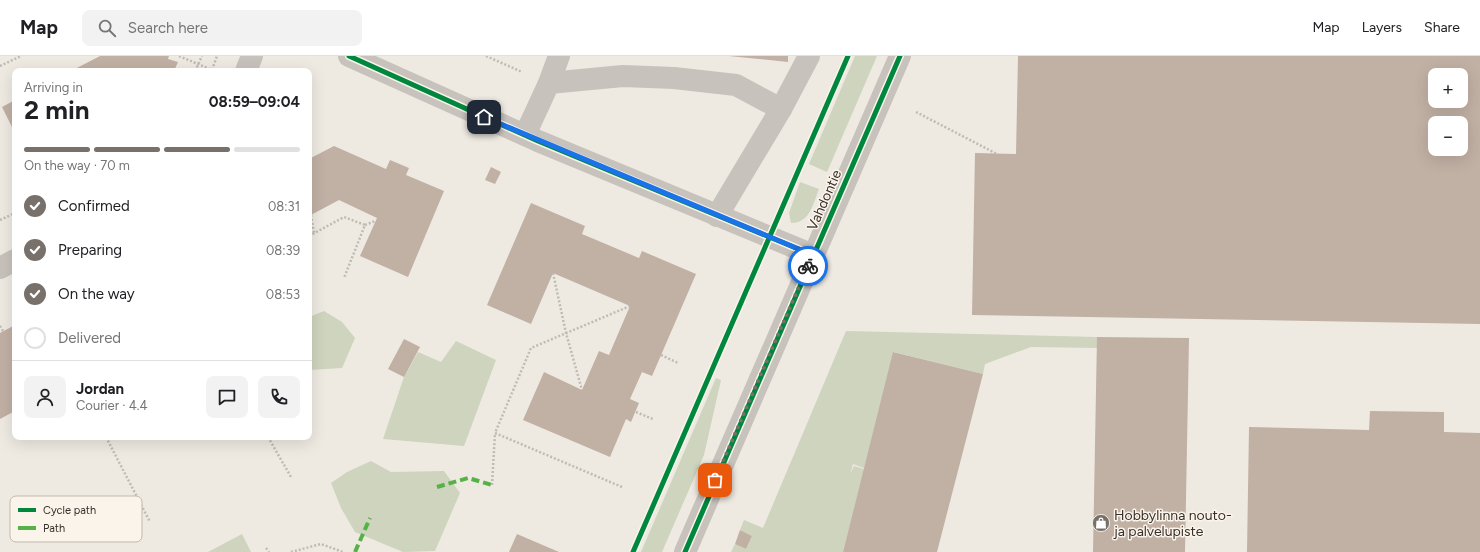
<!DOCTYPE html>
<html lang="en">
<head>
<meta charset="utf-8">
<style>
	body { margin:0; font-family:Figtree,sans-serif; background:#f2f2f2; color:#202124; height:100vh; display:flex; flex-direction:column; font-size:15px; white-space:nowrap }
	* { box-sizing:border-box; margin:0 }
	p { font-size:13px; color:#757577 }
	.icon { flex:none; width:22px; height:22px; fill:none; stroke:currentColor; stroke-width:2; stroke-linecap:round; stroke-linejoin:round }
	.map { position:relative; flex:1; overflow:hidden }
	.panel { position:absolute; left:12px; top:12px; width:300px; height:372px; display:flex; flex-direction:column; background:#fff; border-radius:8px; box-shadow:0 4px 16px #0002 }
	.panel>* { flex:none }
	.fabs { position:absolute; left:1428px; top:12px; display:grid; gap:8px }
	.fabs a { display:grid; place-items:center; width:40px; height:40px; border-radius:8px; background:#fff; box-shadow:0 4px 16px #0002; font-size:20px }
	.pin { position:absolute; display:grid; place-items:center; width:34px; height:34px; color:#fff; margin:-17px; border-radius:8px; box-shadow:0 2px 6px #0006 }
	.courier { position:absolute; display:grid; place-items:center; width:40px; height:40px; margin:-20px; border:3px solid #1a73e8; border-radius:50%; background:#fff; color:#222; box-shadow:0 1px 5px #0007 }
	.head em { font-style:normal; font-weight:700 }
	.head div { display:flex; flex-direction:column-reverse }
	.head { display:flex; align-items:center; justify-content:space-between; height:68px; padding:0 12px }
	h1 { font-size:26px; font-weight:700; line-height:30px }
	.bar { display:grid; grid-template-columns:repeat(4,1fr); gap:6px 4px; align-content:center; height:48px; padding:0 12px }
	.bar i { height:5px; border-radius:3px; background:#e0e0e0 }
	.bar .current { background:#78706a }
	.bar p { grid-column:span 4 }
	.line { display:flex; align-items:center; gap:10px; padding:0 12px; border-top:1px solid #e0e0e0 }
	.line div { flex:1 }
	.round { display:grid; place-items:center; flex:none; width:42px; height:42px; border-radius:8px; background:#f2f2f2 }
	ol { padding:0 12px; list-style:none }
	li { display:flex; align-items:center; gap:12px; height:44px }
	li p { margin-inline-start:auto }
	li .icon { padding:4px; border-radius:50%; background:#78706a; color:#fff; stroke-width:4 }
	li:last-child { color:#757577 }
	li i { width:22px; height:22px; border:2px solid #e0e0e0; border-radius:50% }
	header { display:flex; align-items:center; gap:24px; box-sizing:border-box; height:56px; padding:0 20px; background:#fff; border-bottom:1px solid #e0e0e0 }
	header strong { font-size:19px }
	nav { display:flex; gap:22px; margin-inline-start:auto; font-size:14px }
	.search { width:280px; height:36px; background:#f2f2f2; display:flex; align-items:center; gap:10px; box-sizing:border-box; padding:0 14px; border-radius:8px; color:#757577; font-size:15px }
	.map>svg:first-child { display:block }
	.green { fill:#ced4bd }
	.building { fill:#c1b0a4; fill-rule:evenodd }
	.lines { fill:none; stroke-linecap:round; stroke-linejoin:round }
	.path { stroke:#c0bab4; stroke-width:2.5; stroke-dasharray:2 2; stroke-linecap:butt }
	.minor { stroke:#c7c2bc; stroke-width:22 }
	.quiet { stroke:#56b246; stroke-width:4; stroke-dasharray:8 4; stroke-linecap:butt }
	.cycleway-casing { stroke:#faf4eb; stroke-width:8 }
	.cycleway { stroke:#00873e; stroke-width:5 }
	.done { stroke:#78706a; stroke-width:4; stroke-dasharray:0 7.2 }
	.route { stroke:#1a73e8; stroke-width:5 }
	.labels { text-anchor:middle; stroke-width:3; stroke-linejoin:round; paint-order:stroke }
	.street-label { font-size:14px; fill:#382f2a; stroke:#faf4eb }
	.poi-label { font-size:14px; fill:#382f2a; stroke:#faf4eb; text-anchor:start }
	.key { fill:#faf4eb; stroke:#c0b9b1; stroke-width:1 }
	.key-label { font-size:11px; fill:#382f2a }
</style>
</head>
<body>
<header>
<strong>Map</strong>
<div class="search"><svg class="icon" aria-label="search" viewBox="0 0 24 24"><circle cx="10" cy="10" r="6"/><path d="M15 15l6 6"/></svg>Search here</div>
<nav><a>Map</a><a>Layers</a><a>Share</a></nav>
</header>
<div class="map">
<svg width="1480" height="496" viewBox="0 0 1480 496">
	<rect width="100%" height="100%" fill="#eeeae2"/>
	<g class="green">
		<path d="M855,0H877L827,116L809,108Z"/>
		<path d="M800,126L819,133C813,148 810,167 791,167L789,157Z"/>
		<path d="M324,255L342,266L355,282L342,312L309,314V261Z"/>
		<path d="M846,275L1097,281V292L1031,291L985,308L983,318L894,296L864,412L853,408L850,418L854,410L864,413L843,496H731L735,488L746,493L752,480L740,474L744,464L763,472Z"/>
		<path d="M456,285L496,304L464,390L383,383L404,321L418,296L441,306Z"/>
		<path d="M716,322L721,324L704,399L662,496H641Z"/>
		<path d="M371,405L391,416L444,415L460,437L435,495L403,496L355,476L341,452L331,427L347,416Z"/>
		<path d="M242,478L251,496H208Z"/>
	</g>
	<g class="building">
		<path d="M100,0H169L168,3L178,6L174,15H71Z"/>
		<path d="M729,0H788V6Z"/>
		<path d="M1018,0H1480V268L972,259L975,97L1016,98ZM1435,19H1461V45H1435ZM1435,67H1461V93H1435Z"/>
		<path d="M15,44V77L2,51Z"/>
		<path d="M334,90L386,113L390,104L409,112L406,119L444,135L408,221L360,200L377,162L339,144L309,160V103Z"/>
		<path d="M491,111L501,116L495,128L485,124Z"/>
		<path d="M531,147L585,170L582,178L639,202L642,195L696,218L652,320L642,316L630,343L639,347L631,366L626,363L610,401L523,364L544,316L582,334L599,295L609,299L630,250L553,217L531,268L487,249Z"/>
		<path d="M15,269V355L0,363V277Z"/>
		<path d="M1097,281L1189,282L1185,496H1093Z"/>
		<path d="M404,283L420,291L404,321L388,313Z"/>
		<path d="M893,296L983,318L937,496H843Z"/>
		<path d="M1370,355L1444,356V376L1480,377V496H1247L1249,371L1369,374Z"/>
		<path d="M740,474L752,480L746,493L735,488Z"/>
		<path d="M517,478L559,496H509Z"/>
	</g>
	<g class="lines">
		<g class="path">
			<path d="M179,0L212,14L217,0"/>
			<path d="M486,0L522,16"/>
			<path d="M0,10L21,0"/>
			<path d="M195,15L202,0"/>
			<path d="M916,56L997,98"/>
			<path d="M311,159L314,177"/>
			<path d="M0,164L15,157"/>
			<path d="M365,169L375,165"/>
			<path d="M309,180L344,161L365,169L344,222"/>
			<path d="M553,217L566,277L582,334"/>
			<path d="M0,270L3,275"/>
			<path d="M661,299L678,307"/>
			<path d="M636,356L653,363"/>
			<path d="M106,381L150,466"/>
			<path d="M268,381L291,421"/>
			<path d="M492,429L495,377"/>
			<path d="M622,431L495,377L531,292L630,250"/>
			<path d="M266,492L269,496"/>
			<path d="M291,496L321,488L343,496"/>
		</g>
		<g class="minor">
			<path d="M349,0L538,85L813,199"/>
			<path d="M246,15L252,0"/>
			<path d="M549,27L559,0"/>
			<path d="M525,79L549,27L623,20L674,22L736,29L781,53"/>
			<path d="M717,160L781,53L809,0"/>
			<path d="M0,212L15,204"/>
			<path d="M685,496L900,0"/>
		</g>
		<g class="quiet">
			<path d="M437,431L468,422L492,429"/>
			<path d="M355,496L370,462"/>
		</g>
		<defs>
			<g id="cycleway">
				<path d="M349,0L538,85L813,199"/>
				<path d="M633,496L848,0"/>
				<path d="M685,496L900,0"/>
			</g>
		</defs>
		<use href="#cycleway" class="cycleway-casing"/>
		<use href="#cycleway" class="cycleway"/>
	</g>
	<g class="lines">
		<path class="done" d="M715,424L808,210"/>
		<path class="route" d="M484,61L813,199L808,210"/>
	</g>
	<defs>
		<symbol id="shop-disc" viewBox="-11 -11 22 22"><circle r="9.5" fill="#78706a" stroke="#faf4eb"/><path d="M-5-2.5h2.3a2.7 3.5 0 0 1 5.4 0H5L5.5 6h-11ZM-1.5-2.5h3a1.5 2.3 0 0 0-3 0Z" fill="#fff"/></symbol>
	</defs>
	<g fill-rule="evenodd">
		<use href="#shop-disc" x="1091" y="457" width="20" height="20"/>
	</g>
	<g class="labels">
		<g class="street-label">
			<text transform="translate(824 144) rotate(-66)" y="5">Vahdontie</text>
		</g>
		<g class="poi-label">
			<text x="1114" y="464">Hobbylinna nouto-<tspan x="1114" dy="16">ja palvelupiste</tspan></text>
		</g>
	</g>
	<rect x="10" y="440" width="132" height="46" rx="6" class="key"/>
	<rect x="18" y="452" width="18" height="4" fill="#00873e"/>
	<rect x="18" y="470" width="18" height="4" fill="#56b246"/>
	<g class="key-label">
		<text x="43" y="458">Cycle path</text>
		<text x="43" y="476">Path</text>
	</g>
</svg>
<div class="fabs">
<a>+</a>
<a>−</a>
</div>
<div class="pin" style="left:715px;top:424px;background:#ea580c"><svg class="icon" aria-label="bag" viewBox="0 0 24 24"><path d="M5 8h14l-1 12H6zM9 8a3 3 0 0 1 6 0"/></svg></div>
<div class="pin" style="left:484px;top:61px;background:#1f2937"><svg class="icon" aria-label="home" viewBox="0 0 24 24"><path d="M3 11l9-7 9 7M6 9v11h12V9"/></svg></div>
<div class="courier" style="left:808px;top:210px"><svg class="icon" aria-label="bike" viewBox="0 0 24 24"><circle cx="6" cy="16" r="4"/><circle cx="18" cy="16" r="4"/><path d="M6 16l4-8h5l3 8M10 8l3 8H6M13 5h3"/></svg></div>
<section class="panel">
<div class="head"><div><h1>2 min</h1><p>Arriving in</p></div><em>08:59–09:04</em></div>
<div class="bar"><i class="current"></i><i class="current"></i><i class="current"></i><i></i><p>On the way · 70 m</p></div>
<ol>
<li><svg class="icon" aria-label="check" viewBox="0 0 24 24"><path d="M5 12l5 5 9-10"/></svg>Confirmed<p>08:31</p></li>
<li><svg class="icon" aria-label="check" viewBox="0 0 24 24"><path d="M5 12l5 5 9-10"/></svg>Preparing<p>08:39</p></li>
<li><svg class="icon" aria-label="check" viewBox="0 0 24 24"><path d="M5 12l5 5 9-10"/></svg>On the way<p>08:53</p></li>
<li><i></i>Delivered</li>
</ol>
<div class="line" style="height:72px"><a class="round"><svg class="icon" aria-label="person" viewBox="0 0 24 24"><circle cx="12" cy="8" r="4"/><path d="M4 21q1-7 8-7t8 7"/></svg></a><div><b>Jordan</b><p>Courier · 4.4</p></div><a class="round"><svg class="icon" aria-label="chat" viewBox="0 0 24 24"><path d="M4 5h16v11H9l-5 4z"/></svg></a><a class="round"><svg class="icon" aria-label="phone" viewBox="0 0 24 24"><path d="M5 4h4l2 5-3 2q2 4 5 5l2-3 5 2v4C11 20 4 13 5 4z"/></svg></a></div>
</section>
</div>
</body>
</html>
